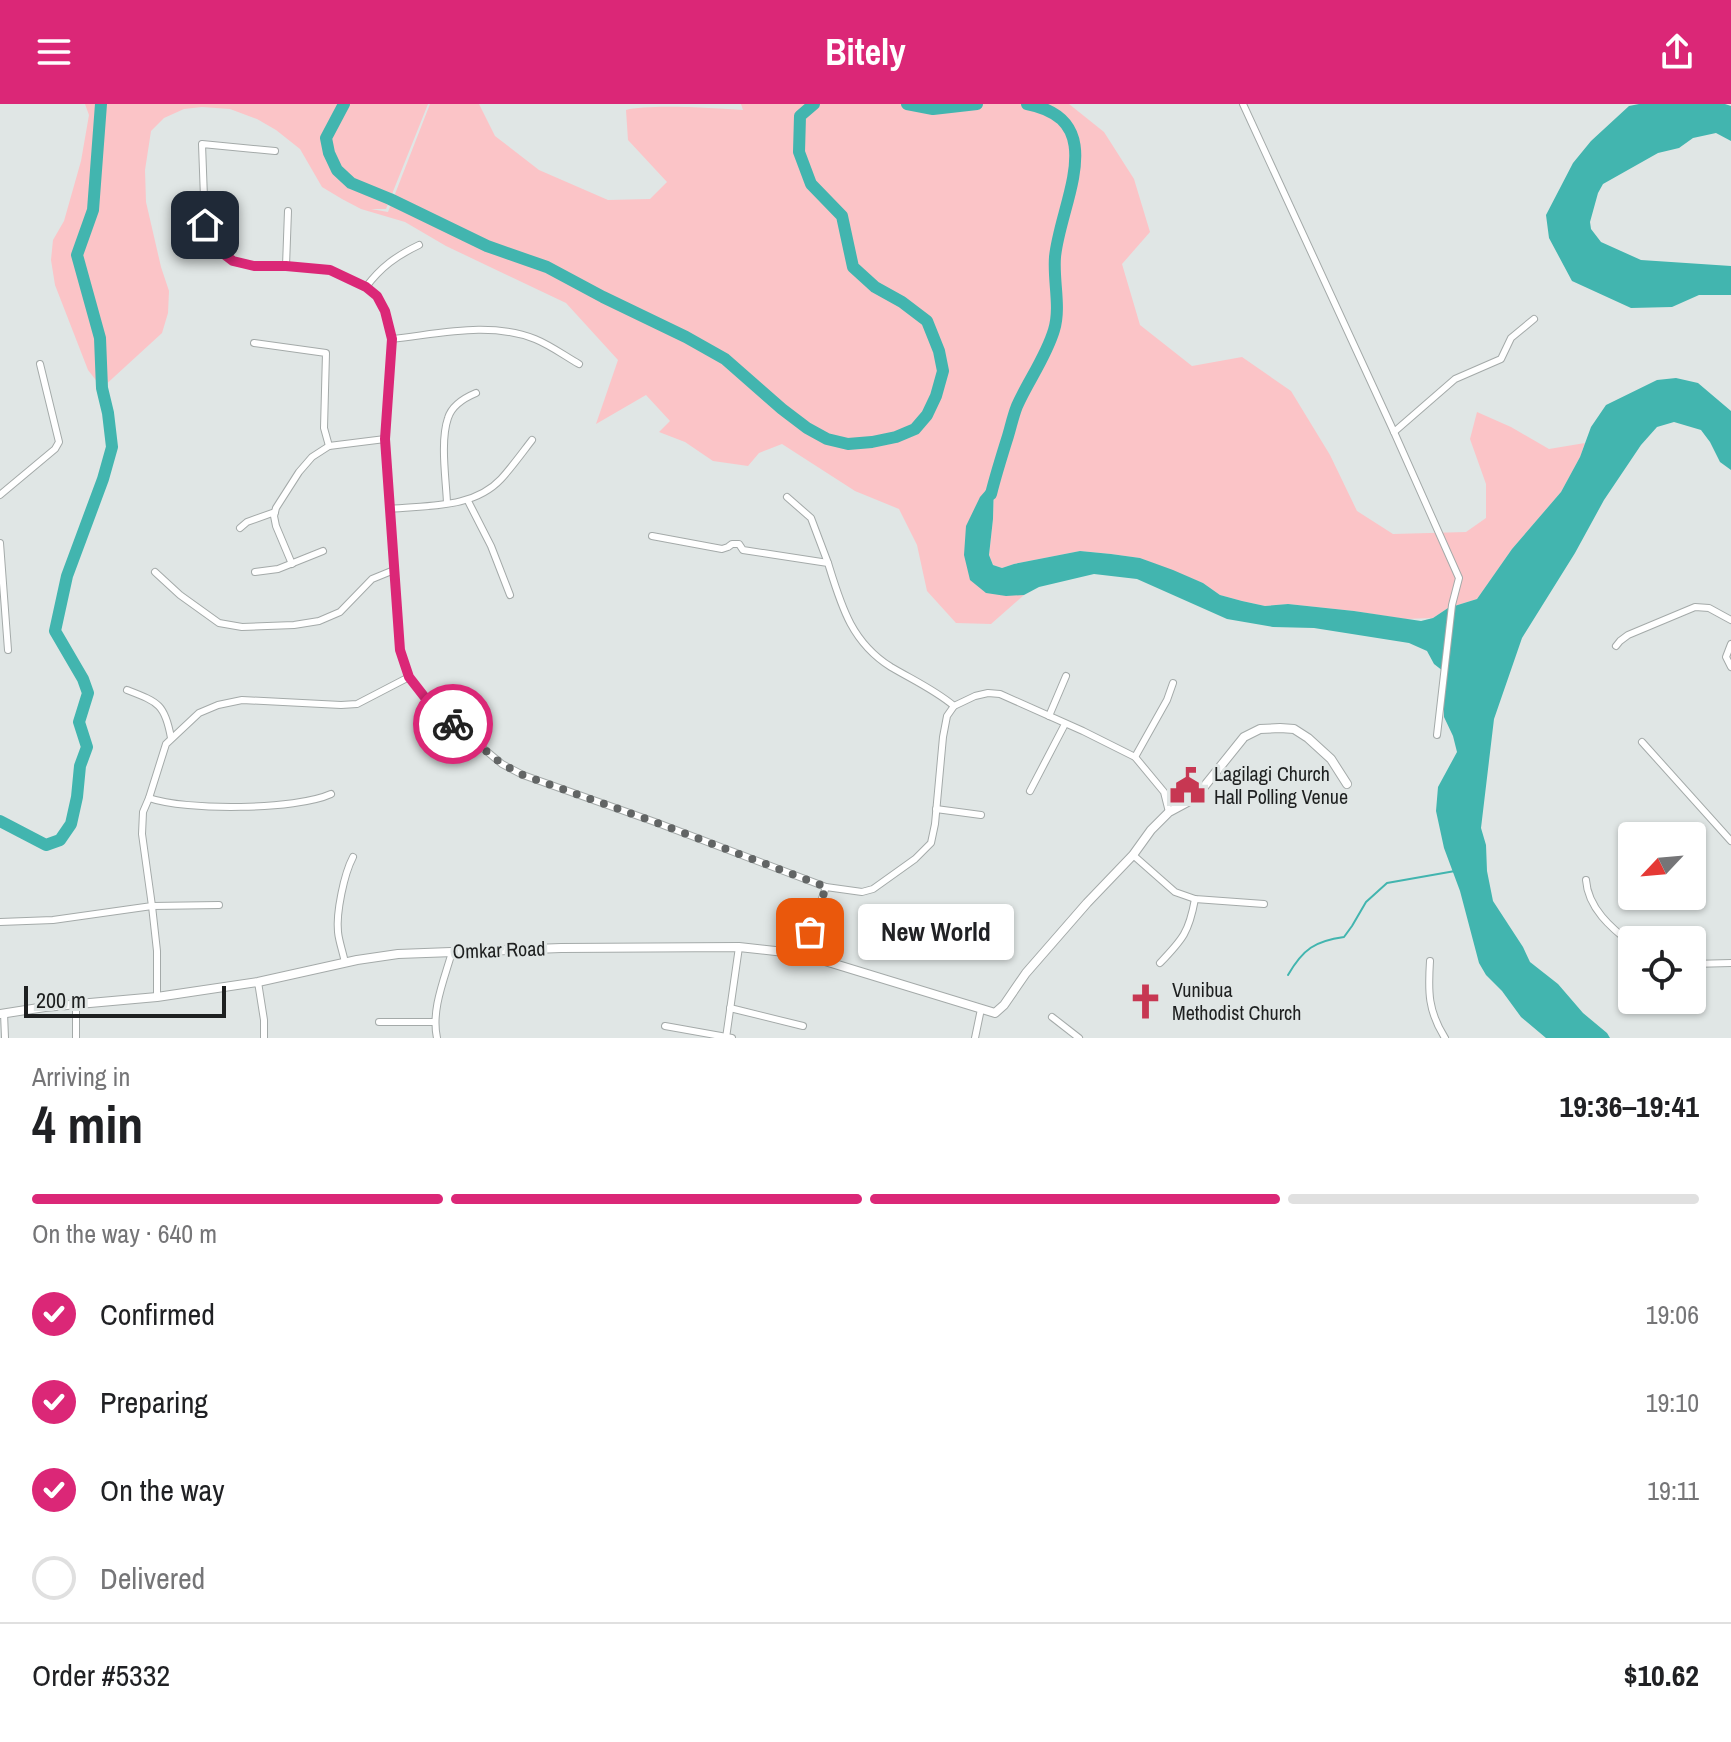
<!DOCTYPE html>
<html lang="en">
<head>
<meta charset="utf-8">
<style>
	body { margin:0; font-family:"Archivo Narrow",sans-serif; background:#f2f2f2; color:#202124; height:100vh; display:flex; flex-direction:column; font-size:30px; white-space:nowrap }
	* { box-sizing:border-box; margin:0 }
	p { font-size:26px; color:#757577 }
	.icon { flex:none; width:44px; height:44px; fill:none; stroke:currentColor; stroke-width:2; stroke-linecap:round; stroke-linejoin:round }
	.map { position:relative; height:934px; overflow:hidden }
	.sheet { display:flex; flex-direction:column; background:#fff; flex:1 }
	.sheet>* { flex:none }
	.needle { width:52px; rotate:244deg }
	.buttons { position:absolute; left:1618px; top:718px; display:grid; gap:16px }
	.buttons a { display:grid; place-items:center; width:88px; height:88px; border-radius:8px; background:#fff; box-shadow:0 2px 6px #0004; font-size:40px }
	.scale { position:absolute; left:24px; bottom:20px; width:202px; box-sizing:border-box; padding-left:8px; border:4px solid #1e2020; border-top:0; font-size:22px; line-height:28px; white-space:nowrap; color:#1e2020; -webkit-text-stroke:6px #e0e6e5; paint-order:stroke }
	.pin { position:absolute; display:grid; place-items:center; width:68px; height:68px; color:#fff; margin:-34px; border-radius:16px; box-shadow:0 4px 12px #0006 }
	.courier { position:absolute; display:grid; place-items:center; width:80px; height:80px; margin:-40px; border:6px solid #db2777; border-radius:50%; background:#fff; color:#222; box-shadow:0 2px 10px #0007 }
	.bubble { position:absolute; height:56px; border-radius:8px; background:#fff; box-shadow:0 2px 6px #0004; font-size:26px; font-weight:700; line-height:56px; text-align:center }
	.overview em { font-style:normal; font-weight:700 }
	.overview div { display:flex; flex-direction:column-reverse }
	.overview { display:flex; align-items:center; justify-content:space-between; height:136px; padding:0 32px }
	h1 { font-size:52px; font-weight:700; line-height:60px }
	.bar { display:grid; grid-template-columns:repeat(4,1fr); gap:12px 8px; align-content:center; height:96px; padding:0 32px }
	.bar i { height:10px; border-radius:6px; background:#e0e0e0 }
	.bar .selected { background:#db2777 }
	.bar p { grid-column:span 4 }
	.line { display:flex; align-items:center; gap:20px; padding:0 32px; border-top:2px solid #e0e0e0 }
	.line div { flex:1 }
	ol { padding:0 32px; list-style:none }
	li { display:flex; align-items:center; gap:24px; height:88px }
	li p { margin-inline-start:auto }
	li .icon { padding:8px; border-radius:50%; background:#db2777; color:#fff; stroke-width:4 }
	li:last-child { color:#757577 }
	li i { width:44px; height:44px; border:4px solid #e0e0e0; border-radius:50% }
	header { display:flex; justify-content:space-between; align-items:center; height:104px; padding:0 32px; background:#db2777; color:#fff; font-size:36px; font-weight:700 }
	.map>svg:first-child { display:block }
	.green { fill:#fbc4c7 }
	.water { fill:#42b5af }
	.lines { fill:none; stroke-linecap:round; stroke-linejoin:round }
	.stream { stroke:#42b5af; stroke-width:2 }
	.river { stroke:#42b5af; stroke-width:12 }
	.minor-casing { stroke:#a4aaa9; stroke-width:8 }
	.tertiary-casing { stroke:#a4aaa9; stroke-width:10 }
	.minor { stroke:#fff; stroke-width:6 }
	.tertiary { stroke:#fff; stroke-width:8 }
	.done { stroke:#626565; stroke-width:8; stroke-dasharray:0 14.4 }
	.route { stroke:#db2777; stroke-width:10 }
	.labels { text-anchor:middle; stroke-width:6; stroke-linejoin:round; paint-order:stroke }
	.poi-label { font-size:20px; fill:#1e2020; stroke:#e0e6e5; text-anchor:start }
	.street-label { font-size:20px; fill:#1e2020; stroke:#e0e6e5 }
</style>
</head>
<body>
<header><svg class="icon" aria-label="menu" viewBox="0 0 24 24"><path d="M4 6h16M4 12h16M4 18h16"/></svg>Bitely<svg class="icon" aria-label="share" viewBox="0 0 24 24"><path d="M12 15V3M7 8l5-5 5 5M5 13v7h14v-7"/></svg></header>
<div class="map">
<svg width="1731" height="934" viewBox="0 0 1731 934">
	<rect width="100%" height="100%" fill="#e0e6e5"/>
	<path class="green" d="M85,0H428L386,105H371L388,108L430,0H479L495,32L539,66L608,96L650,95L667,78L628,36L626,6C648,0 715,4 743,6L741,0H1069L1104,28L1134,75L1150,128L1122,160L1140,221L1192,262L1242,253L1291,287L1330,351L1357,407L1393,430L1466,428L1486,414V380L1470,335L1477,308L1511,323L1549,345L1585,339L1580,353L1561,388L1512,445L1477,495L1448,504L1433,514L1405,515L1354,507L1288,500L1265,502L1242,497L1220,491L1203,479L1140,454L1111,450L1080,447L1014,460L1002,464L993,461L989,451L993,415L994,379L986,489L1024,491L991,520L956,519L927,487L917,441L899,405L855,387L782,340L759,349L748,362L713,357L685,338L659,328L670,317L646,291L596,320L618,256L566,199L446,142L405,118L361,105L342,95L322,83L300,45L276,26L257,15L230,5L202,3L184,5L164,14L151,27L145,66L146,98L161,163L169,187L168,209L162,229L102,284L88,266L55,181L51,156L53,136L64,117L81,57L89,11Z"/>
	<g class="water">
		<path d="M1639,0H1725L1731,2V37L1716,29L1693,34L1679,44L1658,49L1603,80L1598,89L1590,118L1591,125L1601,138L1641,156L1731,162V191H1699L1672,203L1631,204L1572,177L1549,134L1546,111L1573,59L1591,37L1629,2Z"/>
		<path d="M1676,274L1698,279L1731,307V366L1720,358L1710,338L1701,326L1674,318L1657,323L1641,341L1604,396L1575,449L1522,534L1494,615L1481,724L1486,741L1487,767L1493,797L1523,843L1530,858L1558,880L1583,909L1607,929L1610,934H1546L1521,913L1502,887L1486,871L1479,859L1460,787L1444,744L1436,707L1438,683L1457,648L1453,632L1444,613L1443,567L1434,560L1427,547L1409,539L1314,524L1273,523L1227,515L1137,475L1094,470L1039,483L1024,491L1006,492L986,489L970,476L964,451L966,422L980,393L994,377L993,415L989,451L993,461L1002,464L1014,460L1080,447L1111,450L1140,454L1173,466L1203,479L1220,491L1242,497L1265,502L1288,500L1354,507L1421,517L1433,514L1448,504L1477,495L1512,445L1561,388L1580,353L1591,323L1606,301L1657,276Z"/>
	</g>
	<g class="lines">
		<path class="stream" d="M1288,871C1303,845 1315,837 1344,833L1352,822L1366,798L1387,779L1455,767"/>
		<g class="river">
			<path d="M344,0L326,34L329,49L337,66L351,79L390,95L487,142L547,163L603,193L686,233L725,255L782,305L807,324L827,335L848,340L872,338L896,333L915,325L927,311L936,292L943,267L939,247L927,217L902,198L875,183L853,163L842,112L811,80L799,48L800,12L814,0"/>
			<path d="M907,0L933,5L977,0"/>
			<path d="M991,390C996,370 1002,351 1008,332C1011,322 1013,312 1017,302C1028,277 1046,253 1054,226C1061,203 1053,177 1055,153C1060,99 1112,16 1027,0"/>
			<path d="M0,717L46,741L60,736L71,720L77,693L80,662L87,643L79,618L88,589L83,575L55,527L67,472L103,375L112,343L108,309L102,284L100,234L77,151L93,106L101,0"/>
		</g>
		<defs>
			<g id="minor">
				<path d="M1243,0L1394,328L1459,474L1452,501L1437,631"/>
				<path d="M275,47L202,40L205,121L216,144L233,157L254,162H286L330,166L366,183L377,192L385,207L392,235L385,335L400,546L409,573L430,600L502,660L523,671L655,718L826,783L862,788L873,785L915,755L931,739L935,720L943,633L947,612L954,602L975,592L988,589L1000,590L1083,627L1135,653L1164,688L1169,708"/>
				<path d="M286,162L288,107"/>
				<path d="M366,183C381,163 396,152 419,141"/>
				<path d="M392,235C439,230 489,217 535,235C550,241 565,252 579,260"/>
				<path d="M254,239L326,249L324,324L329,342"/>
				<path d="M1394,328L1455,275L1501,255L1511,234L1534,215"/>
				<path d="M0,391L55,345L59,338L40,260"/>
				<path d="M787,393L811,414L828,459"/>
				<path d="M468,397L491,442L510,491"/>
				<path d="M447,399C446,375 440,337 448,314C452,301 464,294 476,289"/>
				<path d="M390,405C427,401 473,405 501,375C512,363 522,349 532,336"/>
				<path d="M240,424L247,418L275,408"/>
				<path d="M652,432L722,445L728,443L732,440H739L743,446L828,459C841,501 851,538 891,563C913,576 935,586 954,602"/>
				<path d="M0,439L8,546"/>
				<path d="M292,460L276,422L274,412L276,404L299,368L312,353L329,342L385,335"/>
				<path d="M155,468L180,491L219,519L242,523L294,521L319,517L340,508L372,475L394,466"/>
				<path d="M255,468L278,465L323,447"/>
				<path d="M1731,540L1726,553L1731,563"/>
				<path d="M1616,542L1620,537L1628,531L1695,503L1709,504L1731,516"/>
				<path d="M127,586C158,598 165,600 171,634"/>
				<path d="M1049,612L1066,572"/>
				<path d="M1642,638L1731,737"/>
				<path d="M1135,653L1167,596L1173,579"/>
				<path d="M1030,687L1065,620"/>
				<path d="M149,694C186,707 296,706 331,690"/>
				<path d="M936,705L981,711"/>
				<path d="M1133,751L1175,788L1195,795L1264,800"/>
				<path d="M1586,776C1588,804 1611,824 1632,840"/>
				<path d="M0,818L53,816L152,802L142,730L143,708L149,694L166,640L199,609L218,601L242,596L341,601L357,600L409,573"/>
				<path d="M802,850L826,783"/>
				<path d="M1430,857C1428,888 1428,907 1445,934"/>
				<path d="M345,859C343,848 339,838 338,828C336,809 344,770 353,753"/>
				<path d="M1160,859C1183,835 1189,828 1195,795"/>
				<path d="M1692,860L1731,859"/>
				<path d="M258,878L264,916V934"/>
				<path d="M157,893V847L152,802L219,801"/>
				<path d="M76,900V934"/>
				<path d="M730,904L803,922"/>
				<path d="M4,909L5,934"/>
				<path d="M1052,913L1079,934"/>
				<path d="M379,918H435"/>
				<path d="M665,922L732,934"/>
				<path d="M437,934C431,906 444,876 452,848"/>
				<path d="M726,934L739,843"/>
				<path d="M975,934L981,905"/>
			</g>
			<path id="tertiary" d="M0,910L45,903L157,893L258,878L357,856L398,850L561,844L739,843L802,850L995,909L1004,901L1026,869L1087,799L1133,751L1151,726L1169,708L1195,694L1244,633L1260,625L1280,624L1294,625L1308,634L1331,655L1347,680"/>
		</defs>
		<use href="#minor" class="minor-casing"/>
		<use href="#tertiary" class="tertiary-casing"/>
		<use href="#minor" class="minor"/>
		<use href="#tertiary" class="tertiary"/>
	</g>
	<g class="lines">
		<path class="done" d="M453,620L502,660L523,671L655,718L826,783L810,828"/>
		<path class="route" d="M205,121L216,144L233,157L254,162H286L330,166L366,183L377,192L385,207L392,235L385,335L400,546L409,573L430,600L453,620"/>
	</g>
	<defs>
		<symbol id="civic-bare" viewBox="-9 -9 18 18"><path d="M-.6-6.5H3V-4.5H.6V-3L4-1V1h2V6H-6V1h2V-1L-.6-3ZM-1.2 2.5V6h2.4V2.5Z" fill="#c73752" stroke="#e0e6e5" stroke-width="2.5" paint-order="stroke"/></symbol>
		<symbol id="church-bare" viewBox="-9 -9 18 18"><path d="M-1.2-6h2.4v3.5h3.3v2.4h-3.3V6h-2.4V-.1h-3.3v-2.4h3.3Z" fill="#c73752" stroke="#e0e6e5" stroke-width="2.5" paint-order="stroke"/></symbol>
	</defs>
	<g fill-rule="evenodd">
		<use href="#civic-bare" x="1162" y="656" width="51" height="51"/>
		<use href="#church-bare" x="1120" y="872" width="51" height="51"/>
	</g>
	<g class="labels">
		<g class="poi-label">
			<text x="1214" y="677">Lagilagi Church<tspan x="1214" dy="23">Hall Polling Venue</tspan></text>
			<text x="1172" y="893">Vunibua<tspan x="1172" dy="23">Methodist Church</tspan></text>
		</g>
		<g class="street-label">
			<text transform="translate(499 846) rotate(-2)" y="7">Omkar Road</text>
		</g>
	</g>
</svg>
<div class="buttons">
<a><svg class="needle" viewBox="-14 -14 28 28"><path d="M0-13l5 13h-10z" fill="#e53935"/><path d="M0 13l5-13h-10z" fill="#757577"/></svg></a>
<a><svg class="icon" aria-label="locate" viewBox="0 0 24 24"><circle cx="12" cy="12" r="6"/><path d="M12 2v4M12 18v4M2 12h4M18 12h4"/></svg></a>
</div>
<div class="scale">200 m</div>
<div class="pin" style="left:810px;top:828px;background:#ea580c"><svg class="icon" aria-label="bag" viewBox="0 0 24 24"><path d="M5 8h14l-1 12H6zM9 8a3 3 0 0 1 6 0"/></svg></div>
<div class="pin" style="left:205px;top:121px;background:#1f2937"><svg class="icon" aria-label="home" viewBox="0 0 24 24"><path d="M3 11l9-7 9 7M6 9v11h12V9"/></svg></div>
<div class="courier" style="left:453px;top:620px"><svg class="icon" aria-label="bike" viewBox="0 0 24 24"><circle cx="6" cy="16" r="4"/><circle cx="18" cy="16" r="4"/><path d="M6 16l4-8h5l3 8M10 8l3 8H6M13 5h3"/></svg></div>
<div class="bubble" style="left:858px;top:800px;width:156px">New World</div>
</div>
<section class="sheet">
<div class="overview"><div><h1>4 min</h1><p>Arriving in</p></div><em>19:36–19:41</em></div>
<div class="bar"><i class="selected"></i><i class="selected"></i><i class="selected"></i><i></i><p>On the way · 640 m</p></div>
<ol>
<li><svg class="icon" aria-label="check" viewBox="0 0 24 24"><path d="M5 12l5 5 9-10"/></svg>Confirmed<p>19:06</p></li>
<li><svg class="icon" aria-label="check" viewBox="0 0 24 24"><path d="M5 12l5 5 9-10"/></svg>Preparing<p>19:10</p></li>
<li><svg class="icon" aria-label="check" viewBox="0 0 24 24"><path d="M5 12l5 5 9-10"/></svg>On the way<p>19:11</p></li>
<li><i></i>Delivered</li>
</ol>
<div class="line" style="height:104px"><div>Order #5332</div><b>$10.62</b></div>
</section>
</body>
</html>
